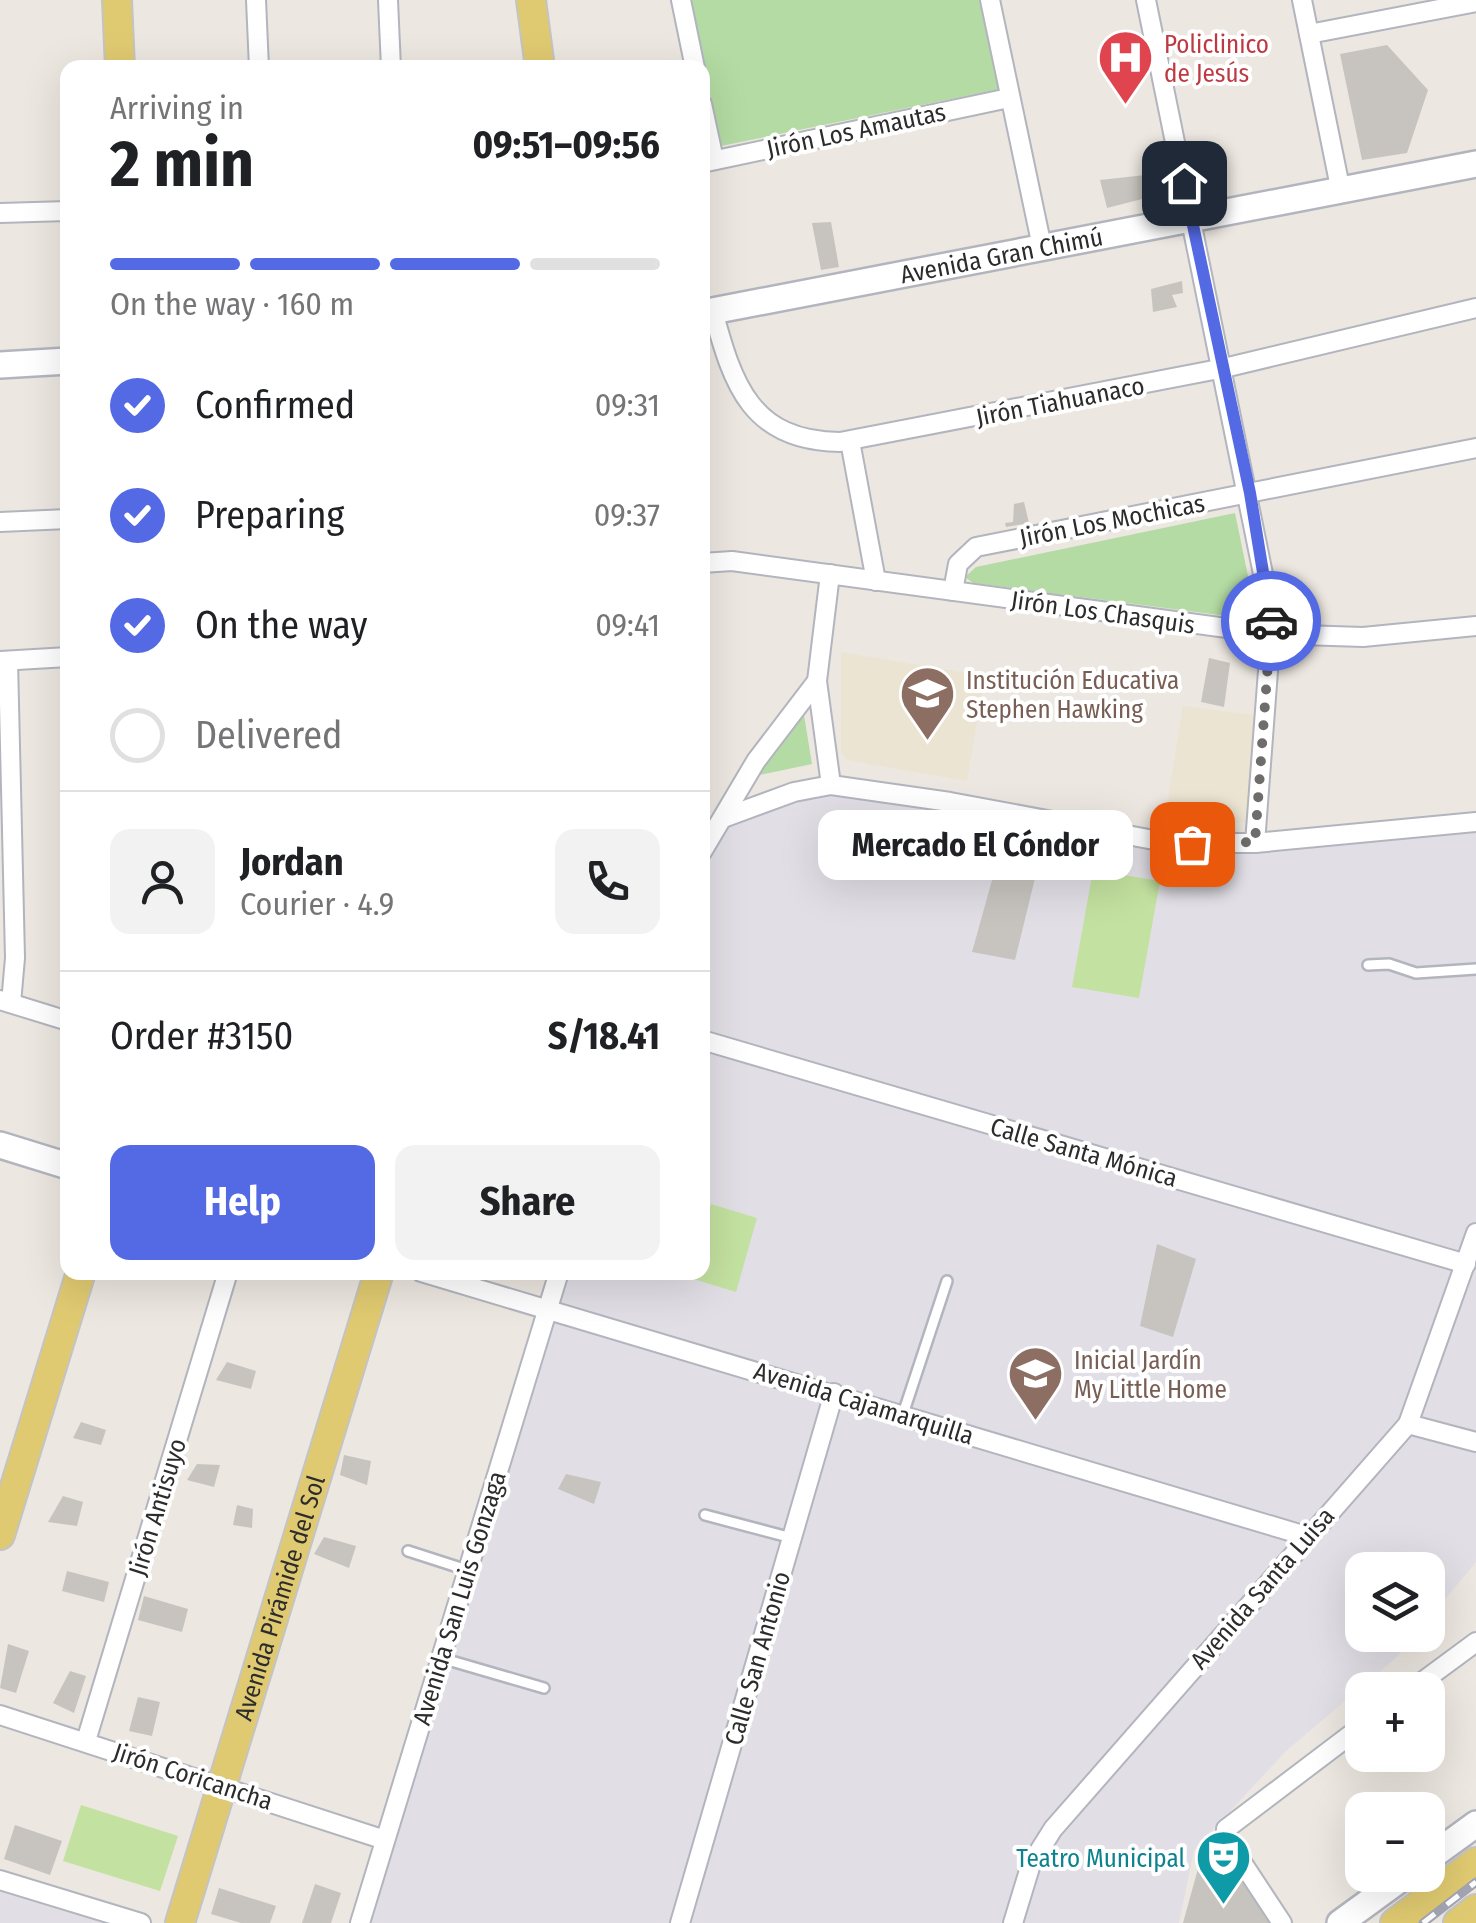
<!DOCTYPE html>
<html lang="en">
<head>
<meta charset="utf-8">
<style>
	body { margin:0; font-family:"Fira Sans Condensed",sans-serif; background:#f2f2f2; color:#202124; height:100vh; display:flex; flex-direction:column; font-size:38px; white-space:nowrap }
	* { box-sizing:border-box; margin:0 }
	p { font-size:32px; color:#757577 }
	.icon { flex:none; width:55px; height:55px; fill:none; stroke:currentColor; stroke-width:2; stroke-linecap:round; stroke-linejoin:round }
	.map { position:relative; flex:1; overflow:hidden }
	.sheet { position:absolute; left:60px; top:60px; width:650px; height:1220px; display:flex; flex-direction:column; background:#fff; border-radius:20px; box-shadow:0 10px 40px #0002 }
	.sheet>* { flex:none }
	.fabs { position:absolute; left:1345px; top:1552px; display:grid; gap:20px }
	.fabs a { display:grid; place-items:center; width:100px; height:100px; border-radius:20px; background:#fff; box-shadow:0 10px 40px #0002; font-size:50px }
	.pin { position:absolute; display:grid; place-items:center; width:85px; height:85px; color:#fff; margin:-42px; border-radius:20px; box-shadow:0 5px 15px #0006 }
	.courier { position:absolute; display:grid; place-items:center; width:100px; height:100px; margin:-50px; border:8px solid #5469e4; border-radius:50%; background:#fff; color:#222; box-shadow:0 2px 12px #0007 }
	.bubble { position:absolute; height:70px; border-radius:20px; background:#fff; box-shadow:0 10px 40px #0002; font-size:32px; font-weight:700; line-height:70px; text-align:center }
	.head em { font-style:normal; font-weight:700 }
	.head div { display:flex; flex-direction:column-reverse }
	.head { display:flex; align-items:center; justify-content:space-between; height:170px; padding:0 50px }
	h1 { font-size:65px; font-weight:700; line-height:75px }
	.bar { display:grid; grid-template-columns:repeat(4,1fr); gap:15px 10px; align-content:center; height:120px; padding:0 50px }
	.bar i { height:12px; border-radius:8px; background:#e0e0e0 }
	.bar .active { background:#5469e4 }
	.bar p { grid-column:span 4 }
	.line { display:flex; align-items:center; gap:25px; padding:0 50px; border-top:2px solid #e0e0e0 }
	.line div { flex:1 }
	.round { display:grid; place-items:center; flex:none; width:105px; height:105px; border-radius:20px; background:#f2f2f2 }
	ol { padding:0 50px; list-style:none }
	li { display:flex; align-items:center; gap:30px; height:110px }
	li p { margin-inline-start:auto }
	li .icon { padding:10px; border-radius:50%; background:#5469e4; color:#fff; stroke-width:4 }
	li:last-child { color:#757577 }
	li i { width:55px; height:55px; border:5px solid #e0e0e0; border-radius:50% }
	.button { display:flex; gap:20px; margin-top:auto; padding:20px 50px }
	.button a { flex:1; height:115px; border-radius:20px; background:#5469e4; color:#fff; font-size:40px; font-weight:700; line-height:115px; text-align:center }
	.button a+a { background:#f2f2f2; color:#202124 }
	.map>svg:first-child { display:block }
	.industrial { fill:#e1dfe5 }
	.education { fill:#ebe4d2 }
	.green { fill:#b4dba3 }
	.pitch { fill:#c3e1a0 }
	.building { fill:#c7c4bf }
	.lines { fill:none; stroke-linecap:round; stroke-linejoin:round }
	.lane-casing { stroke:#b3b5be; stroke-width:14 }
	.street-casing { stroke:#b3b5be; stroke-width:22 }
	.secondary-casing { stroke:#b3b5be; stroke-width:30 }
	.primary-casing { stroke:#c4c4c4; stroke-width:32 }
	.lane { stroke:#fff; stroke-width:9 }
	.street { stroke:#fff; stroke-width:18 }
	.secondary { stroke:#fff; stroke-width:25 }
	.primary { stroke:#e0ca71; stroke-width:28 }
	.rail-casing { stroke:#a3a5b3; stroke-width:9 }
	.rail { stroke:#fff; stroke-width:5; stroke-dasharray:15; stroke-linecap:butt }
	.done { stroke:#6f6d6b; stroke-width:10; stroke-dasharray:0 18 }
	.route { stroke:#5469e4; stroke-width:12 }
	.labels { text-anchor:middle; stroke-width:8; stroke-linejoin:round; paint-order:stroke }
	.health-label { font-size:25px; fill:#be3a42; stroke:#fff; text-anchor:start }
	.street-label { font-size:25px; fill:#2c2c2c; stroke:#fff }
	.education-label { font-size:25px; fill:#785e54; stroke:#fff; text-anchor:start }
	.culture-label { font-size:25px; fill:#0d838f; stroke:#fff; text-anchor:end }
</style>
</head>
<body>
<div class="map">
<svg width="1476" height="1923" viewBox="0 0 1476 1923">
	<rect width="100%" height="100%" fill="#ece7e0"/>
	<g class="industrial">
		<path d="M842,779L1215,842L1476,818V1562L1428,1620V1570H1362V1635H1415L1397,1657L1286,1751L1194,1850L1179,1923H358L557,1273L702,1272L703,863L727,824Z"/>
		<path d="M0,1876L146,1923H0Z"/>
	</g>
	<g class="education">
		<path d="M841,652L985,676L967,781L847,760L841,752Z"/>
		<path d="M1183,706L1255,715L1249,822L1204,824L1165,818Z"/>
	</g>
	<g class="green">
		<path d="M690,0H981L1000,89L721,146Z"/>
		<path d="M1235,513L1256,615L1250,619L973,583L965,577L976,567Z"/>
		<path d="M803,709L812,764L759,775Z"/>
	</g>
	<g class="pitch">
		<path d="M1093,870L1160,881L1139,998L1072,987Z"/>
		<path d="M711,1204L757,1218L736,1292L690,1278L691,1273L702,1272L703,1234Z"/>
		<path d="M81,1805L178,1836L160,1891L63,1861Z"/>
	</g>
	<g class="building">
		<path d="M1387,45L1428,90L1407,153L1362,160L1340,54Z"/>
		<path d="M1145,175L1150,197L1107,208L1100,180Z"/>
		<path d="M831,222L839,267L821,270L812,223Z"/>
		<path d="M1182,281L1183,293L1172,295L1177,307L1153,312L1151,289Z"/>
		<path d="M1024,502L1029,523L1006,527L1005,523L1013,522L1014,504Z"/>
		<path d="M1209,658L1230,663L1224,707L1201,702Z"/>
		<path d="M997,862L1037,870L1015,960L972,952Z"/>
		<path d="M1157,1244L1196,1259L1173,1337L1140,1326Z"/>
		<path d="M227,1362L256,1371L251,1389L216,1380Z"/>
		<path d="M81,1422L106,1430L101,1445L73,1438Z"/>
		<path d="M344,1455L371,1461L367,1485L340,1475Z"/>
		<path d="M197,1464L220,1465L214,1487L187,1480Z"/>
		<path d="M566,1474L601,1482L594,1504L558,1489Z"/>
		<path d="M63,1496L83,1502L77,1526L48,1522Z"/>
		<path d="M237,1505L253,1509L252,1528L233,1525Z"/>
		<path d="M324,1537L356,1546L349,1568L314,1554Z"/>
		<path d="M67,1571L109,1582L104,1602L62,1591Z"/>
		<path d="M144,1596L188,1609L182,1632L138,1620Z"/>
		<path d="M8,1644L29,1651L16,1693L0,1688Z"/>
		<path d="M70,1671L86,1676L74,1713L53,1703Z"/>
		<path d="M138,1697L160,1702L152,1736L129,1731Z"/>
		<path d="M15,1825L62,1841L50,1875L4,1859Z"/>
		<path d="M1236,1861L1270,1923H1183L1199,1865Z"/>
		<path d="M315,1884L341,1893L331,1923H302Z"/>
		<path d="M219,1888L276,1906L270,1923H241L211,1914Z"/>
	</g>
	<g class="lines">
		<defs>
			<g id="lane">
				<path d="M1368,965L1389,964L1416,973L1476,969"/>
				<path d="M702,1123H703"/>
				<path d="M903,1414L947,1281"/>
				<path d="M705,1515L792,1538"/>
				<path d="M408,1551L467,1570"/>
				<path d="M441,1658L544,1688"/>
			</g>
			<g id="street">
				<path d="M256,0L259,68"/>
				<path d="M388,0L391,68"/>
				<path d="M681,0L695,68"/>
				<path d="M990,0L1042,247"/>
				<path d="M1146,0L1272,618L1255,843"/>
				<path d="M1302,0L1341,192"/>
				<path d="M1309,34L1476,2"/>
				<path d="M702,104L714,160"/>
				<path d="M702,163L1009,98"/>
				<path d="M0,213L68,211"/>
				<path d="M713,311C733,385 751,441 840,442L1224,368L1476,308"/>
				<path d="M850,441L876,581"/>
				<path d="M0,522L68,519"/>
				<path d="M702,563L732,561L1271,634L1363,637L1476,626"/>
				<path d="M953,591L958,564L976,547L1476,448"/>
				<path d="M0,661L68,657"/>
				<path d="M8,661L15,958L11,1003"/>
				<path d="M817,681L831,785"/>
				<path d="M726,817L794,792L831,785L950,802L1170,843H1255L1476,822"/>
				<path d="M702,852L756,761L817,681L830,574"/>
				<path d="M0,1000L68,1021"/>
				<path d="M702,1040L1466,1264"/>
				<path d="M421,1272L1306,1536"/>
				<path d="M1408,1424L1476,1442"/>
				<path d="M1411,1690L1476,1642"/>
				<path d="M0,1715L385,1840"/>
				<path d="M86,1741L228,1272"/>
				<path d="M0,1880L141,1923"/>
				<path d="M360,1923L559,1272"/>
				<path d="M680,1923L834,1393"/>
				<path d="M1013,1923L1031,1864L1053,1829L1408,1424L1476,1233"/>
				<path d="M1282,1923L1226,1838V1829L1362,1726"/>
			</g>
			<g id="secondary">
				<path id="s1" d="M702,313L1476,164"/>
				<path d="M0,365L68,361"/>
				<path d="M0,1145L68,1166"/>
				<path d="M1428,1859L1476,1824"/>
				<path d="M1340,1923L1406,1875"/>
			</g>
			<g id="primary">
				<path d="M117,0L120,68"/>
				<path d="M531,0L540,68"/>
				<path d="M0,1535L81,1272"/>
				<path id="s2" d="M180,1923L379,1272"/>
				<path d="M1395,1923L1476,1862"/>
				<path d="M1458,1923L1476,1909"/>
			</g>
		</defs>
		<use href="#lane" class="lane-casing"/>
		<use href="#street" class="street-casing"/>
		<use href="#secondary" class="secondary-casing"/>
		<use href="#primary" class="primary-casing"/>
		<use href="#lane" class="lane"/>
		<use href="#street" class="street"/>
		<use href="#secondary" class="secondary"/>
		<use href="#primary" class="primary"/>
		<defs>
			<path id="rail" d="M1423,1923L1476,1882"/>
		</defs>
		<use href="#rail" class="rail-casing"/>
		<use href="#rail" class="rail"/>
	</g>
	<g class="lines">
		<path class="done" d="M1192,844L1255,842L1271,621"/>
		<path class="route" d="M1184,183L1250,493L1271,621"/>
	</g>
	<defs>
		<symbol id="hospital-pin" viewBox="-11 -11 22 30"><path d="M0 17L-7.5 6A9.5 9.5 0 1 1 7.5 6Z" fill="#e0444e" stroke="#fff"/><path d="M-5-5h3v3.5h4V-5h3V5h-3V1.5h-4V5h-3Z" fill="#fff"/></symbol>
		<symbol id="school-pin" viewBox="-11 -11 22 30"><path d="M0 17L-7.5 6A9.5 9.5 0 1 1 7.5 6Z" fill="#8d6e63" stroke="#fff"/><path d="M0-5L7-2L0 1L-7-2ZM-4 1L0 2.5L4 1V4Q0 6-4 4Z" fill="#fff"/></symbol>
		<symbol id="theatre-pin" viewBox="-11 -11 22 30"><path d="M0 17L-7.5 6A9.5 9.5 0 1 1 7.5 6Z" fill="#0f9aa8" stroke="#fff"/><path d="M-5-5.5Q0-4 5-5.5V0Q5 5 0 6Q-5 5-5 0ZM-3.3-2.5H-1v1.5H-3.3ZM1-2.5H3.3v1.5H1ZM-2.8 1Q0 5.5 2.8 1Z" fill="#fff"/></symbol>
	</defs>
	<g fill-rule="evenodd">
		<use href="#hospital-pin" x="1094" y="26" width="63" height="86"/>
		<use href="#school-pin" x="896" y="662" width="63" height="86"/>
		<use href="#school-pin" x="1004" y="1342" width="63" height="86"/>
		<use href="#theatre-pin" x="1192" y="1826" width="63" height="86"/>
	</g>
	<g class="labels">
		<g class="health-label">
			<text x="1164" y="53">Policlinico<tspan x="1164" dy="29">de Jesús</tspan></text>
		</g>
		<g class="street-label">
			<text transform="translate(856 130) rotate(-12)" y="9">Jirón Los Amautas</text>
			<text dy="9" stroke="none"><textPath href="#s1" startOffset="305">Avenida Gran Chimú</textPath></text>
			<text transform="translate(1060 401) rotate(-11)" y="9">Jirón Tiahuanaco</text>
			<text transform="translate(1112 520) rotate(-11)" y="9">Jirón Los Mochicas</text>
			<text transform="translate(1103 612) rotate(8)" y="9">Jirón Los Chasquis</text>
			<text transform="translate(1084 1152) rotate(16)" y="9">Calle Santa Mónica</text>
			<text transform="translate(864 1403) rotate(17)" y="9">Avenida Cajamarquilla</text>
			<text transform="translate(157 1507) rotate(-73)" y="9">Jirón Antisuyo</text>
			<text transform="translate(1262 1588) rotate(-49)" y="9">Avenida Santa Luisa</text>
			<text dy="9" stroke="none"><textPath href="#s2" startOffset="340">Avenida Pirámide del Sol</textPath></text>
			<text transform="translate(459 1598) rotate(-73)" y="9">Avenida San Luis Gonzaga</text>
			<text transform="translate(757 1658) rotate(-74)" y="9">Calle San Antonio</text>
			<text transform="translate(193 1776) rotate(18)" y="9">Jirón Coricancha</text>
		</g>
		<g class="education-label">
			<text x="966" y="689">Institución Educativa<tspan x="966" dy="29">Stephen Hawking</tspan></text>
			<text x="1074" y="1369">Inicial Jardín<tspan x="1074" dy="29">My Little Home</tspan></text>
		</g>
		<g class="culture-label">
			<text x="1185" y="1867">Teatro Municipal</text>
		</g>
	</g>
</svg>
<div class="fabs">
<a><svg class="icon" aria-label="layers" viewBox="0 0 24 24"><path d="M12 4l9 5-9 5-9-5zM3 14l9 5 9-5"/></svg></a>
<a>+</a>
<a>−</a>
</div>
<div class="pin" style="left:1192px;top:844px;background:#ea580c"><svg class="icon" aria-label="bag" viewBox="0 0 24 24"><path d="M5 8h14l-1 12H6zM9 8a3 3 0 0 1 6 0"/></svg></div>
<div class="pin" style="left:1184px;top:183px;background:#1f2937"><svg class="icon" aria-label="home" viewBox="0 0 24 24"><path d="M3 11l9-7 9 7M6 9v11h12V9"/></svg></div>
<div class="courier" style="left:1271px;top:621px"><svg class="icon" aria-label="car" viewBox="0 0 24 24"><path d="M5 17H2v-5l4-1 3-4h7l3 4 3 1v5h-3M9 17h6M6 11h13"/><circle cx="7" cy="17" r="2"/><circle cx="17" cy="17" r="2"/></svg></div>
<div class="bubble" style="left:818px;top:810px;width:315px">Mercado El Cóndor</div>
<section class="sheet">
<div class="head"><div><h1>2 min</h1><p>Arriving in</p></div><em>09:51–09:56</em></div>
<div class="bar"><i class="active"></i><i class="active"></i><i class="active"></i><i></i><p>On the way · 160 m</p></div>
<ol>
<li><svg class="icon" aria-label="check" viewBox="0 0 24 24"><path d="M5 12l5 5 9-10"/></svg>Confirmed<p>09:31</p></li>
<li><svg class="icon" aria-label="check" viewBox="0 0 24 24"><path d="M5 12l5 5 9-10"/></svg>Preparing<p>09:37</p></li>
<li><svg class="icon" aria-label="check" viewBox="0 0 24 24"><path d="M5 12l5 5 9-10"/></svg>On the way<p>09:41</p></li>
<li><i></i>Delivered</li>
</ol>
<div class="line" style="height:180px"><a class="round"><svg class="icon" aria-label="person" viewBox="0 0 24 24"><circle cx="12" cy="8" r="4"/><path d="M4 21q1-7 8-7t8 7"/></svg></a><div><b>Jordan</b><p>Courier · 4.9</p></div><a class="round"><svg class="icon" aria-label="phone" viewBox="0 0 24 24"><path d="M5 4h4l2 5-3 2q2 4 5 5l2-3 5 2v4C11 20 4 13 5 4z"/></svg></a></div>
<div class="line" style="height:130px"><div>Order #3150</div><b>S/18.41</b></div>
<div class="button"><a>Help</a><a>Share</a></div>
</section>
</div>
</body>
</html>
